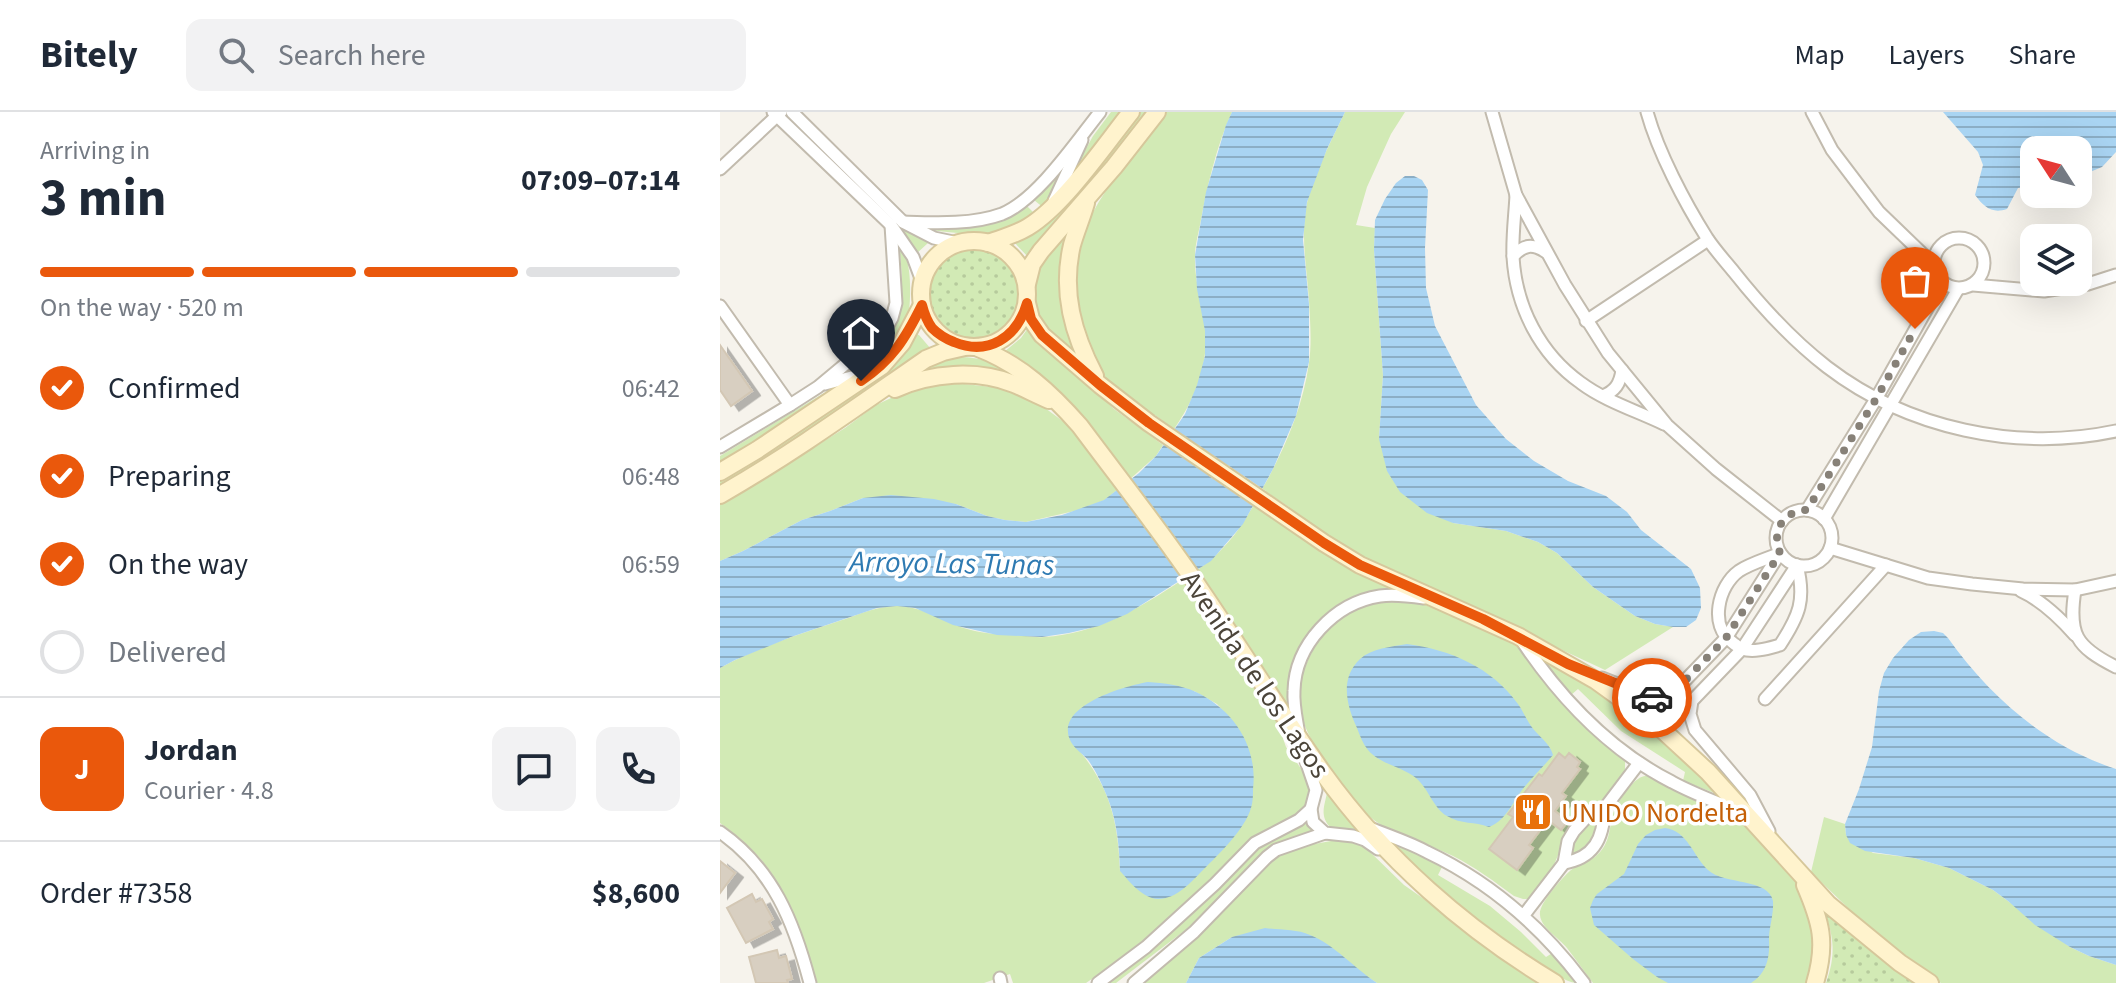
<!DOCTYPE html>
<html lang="en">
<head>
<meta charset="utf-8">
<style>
	body { margin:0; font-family:"Source Sans 3",sans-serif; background:#f2f2f3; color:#1f2937; height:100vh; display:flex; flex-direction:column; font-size:30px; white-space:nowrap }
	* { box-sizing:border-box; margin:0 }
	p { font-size:26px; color:#747a83 }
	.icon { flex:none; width:44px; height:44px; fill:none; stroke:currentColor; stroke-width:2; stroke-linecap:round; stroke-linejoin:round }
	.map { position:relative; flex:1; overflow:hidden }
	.sheet { display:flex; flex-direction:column; background:#fff; width:720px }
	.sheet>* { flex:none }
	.needle { width:52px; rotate:306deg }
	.fabs { position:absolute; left:1300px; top:24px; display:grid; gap:16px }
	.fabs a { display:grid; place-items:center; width:72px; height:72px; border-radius:16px; background:#fff; box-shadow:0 8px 32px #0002; font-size:40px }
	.pin { position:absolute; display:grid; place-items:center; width:68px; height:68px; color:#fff; margin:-82px -34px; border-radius:50% 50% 50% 0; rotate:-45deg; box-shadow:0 0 8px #0007 }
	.pin .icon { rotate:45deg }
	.courier { position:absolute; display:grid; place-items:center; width:80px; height:80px; margin:-40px; border:6px solid #ea580c; border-radius:50%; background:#fff; color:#222; box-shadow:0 2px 10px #0007 }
	.overview em { font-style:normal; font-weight:700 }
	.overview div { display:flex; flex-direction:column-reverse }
	.overview { display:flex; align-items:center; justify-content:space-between; height:136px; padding:0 40px }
	h1 { font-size:52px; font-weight:700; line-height:60px }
	.bar { display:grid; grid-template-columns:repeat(4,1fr); gap:12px 8px; align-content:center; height:96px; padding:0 40px }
	.bar i { height:10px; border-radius:6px; background:#e0e1e3 }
	.bar .selected { background:#ea580c }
	.bar p { grid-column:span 4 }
	.line { display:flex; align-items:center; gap:20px; padding:0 40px; border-top:2px solid #e0e1e3 }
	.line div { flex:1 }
	.round { display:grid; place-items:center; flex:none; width:84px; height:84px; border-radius:16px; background:#f2f2f3 }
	ol { padding:0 40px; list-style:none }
	li { display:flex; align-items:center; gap:24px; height:88px }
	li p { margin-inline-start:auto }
	li .icon { padding:8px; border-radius:50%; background:#ea580c; color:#fff; stroke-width:4 }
	li:last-child { color:#747a83 }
	li i { width:44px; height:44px; border:4px solid #e0e1e3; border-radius:50% }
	header { display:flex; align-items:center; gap:48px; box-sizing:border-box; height:112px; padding:0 40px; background:#fff; border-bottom:2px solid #e0e1e3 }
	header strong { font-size:38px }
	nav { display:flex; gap:44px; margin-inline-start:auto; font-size:28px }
	.search { width:560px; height:72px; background:#f2f2f3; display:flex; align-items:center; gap:20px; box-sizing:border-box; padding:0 28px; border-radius:16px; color:#747a83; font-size:30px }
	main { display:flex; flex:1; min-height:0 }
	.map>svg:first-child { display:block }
	.grass { fill:#d2eab5; fill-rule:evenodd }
	.park { fill:url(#park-dots) }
	.water { fill:url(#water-rules) }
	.pier { fill:#f6f3ec }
	.building { fill:#d8cfc1; stroke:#d3c7b4; stroke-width:2; filter:url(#shadow) }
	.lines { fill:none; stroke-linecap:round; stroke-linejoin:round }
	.street-casing { stroke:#c2bbae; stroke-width:15 }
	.secondary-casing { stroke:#d6c79b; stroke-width:20 }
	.street { stroke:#fff; stroke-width:11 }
	.secondary { stroke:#fff3cd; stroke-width:16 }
	.done { stroke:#878178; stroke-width:8; stroke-dasharray:0 14.4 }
	.route { stroke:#ea580c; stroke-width:10 }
	.labels { text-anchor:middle; stroke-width:7; stroke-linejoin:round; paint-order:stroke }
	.street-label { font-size:28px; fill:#4b4439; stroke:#fff }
	.food-label { font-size:28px; fill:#c56008; stroke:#fff; text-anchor:start }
	.water-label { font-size:30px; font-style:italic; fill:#2e7ab2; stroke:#fff }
</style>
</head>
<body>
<header>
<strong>Bitely</strong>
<div class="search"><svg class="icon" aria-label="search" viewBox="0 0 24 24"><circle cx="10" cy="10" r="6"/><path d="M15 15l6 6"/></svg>Search here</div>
<nav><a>Map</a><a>Layers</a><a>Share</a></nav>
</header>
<main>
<section class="sheet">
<div class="overview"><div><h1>3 min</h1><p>Arriving in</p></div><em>07:09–07:14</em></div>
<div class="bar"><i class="selected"></i><i class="selected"></i><i class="selected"></i><i></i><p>On the way · 520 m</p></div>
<ol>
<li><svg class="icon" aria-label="check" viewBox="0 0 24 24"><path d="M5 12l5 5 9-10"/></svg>Confirmed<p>06:42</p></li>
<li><svg class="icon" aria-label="check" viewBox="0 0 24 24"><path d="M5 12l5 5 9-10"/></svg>Preparing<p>06:48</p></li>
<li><svg class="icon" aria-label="check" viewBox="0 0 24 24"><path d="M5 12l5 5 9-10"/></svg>On the way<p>06:59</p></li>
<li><i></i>Delivered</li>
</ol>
<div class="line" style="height:144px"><b class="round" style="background:#ea580c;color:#fff">J</b><div><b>Jordan</b><p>Courier · 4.8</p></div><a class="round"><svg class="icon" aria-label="chat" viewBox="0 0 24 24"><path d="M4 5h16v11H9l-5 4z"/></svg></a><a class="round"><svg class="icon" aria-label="phone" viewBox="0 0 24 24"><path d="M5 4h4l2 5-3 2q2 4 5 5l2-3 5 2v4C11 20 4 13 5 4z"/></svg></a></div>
<div class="line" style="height:104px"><div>Order #7358</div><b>$8,600</b></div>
</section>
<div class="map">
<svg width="1396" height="871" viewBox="0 0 1396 871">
	<defs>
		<pattern id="park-dots" width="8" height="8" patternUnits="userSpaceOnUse" patternTransform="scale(2)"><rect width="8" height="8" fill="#d2eab5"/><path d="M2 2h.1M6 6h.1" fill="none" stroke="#b6ca9c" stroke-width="1.8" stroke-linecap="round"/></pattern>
		<pattern id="water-rules" width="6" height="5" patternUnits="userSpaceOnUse" patternTransform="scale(2)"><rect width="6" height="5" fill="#a9d4f2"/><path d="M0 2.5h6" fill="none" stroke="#8caec5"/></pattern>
		<filter id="shadow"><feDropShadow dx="8" dy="4.5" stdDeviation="0" flood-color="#0004"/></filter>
	</defs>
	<rect width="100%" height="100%" fill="#f6f3ec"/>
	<g class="grass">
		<path d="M391,0H403L351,64L373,24Z"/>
		<path d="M421,0H431L308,145L294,130L318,119L336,104L389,42Z"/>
		<path d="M446,0H512C496,35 487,75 480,113C478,123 475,134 475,144C474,169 483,193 485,218C489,253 474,289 454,317L435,303L431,307C415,295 398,284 386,267C355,221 345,155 371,104C390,67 421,33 446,0Z"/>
		<path d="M625,0H685L671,22L647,75L636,113L655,116L654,138L663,263L659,327L733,411L786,419L818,430L837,441L873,475L915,504L935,512L953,515L885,558L645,446L566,400L569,395L542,377C564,339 583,295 589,251C592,231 590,208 589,189C587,156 580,124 587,91C594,62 612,27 625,0Z"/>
		<path d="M349,49L325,97L314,88Z"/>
		<path d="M307,94L317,104C305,109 293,116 281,119C261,124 216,121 197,114L284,106Z"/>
		<path d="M173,107L209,129L208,131L196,142L192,132Z"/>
		<path d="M353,114L350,136L360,246C337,227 312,210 315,176C316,166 319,155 324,147C332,135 344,125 353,114Z"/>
		<path d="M178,129C192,146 191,179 189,200C188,208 183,217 179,225L171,219C185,193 183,158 178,129Z"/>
		<path d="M308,216L394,297L443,333L436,344L409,368L284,240L301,226Z"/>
		<path d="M196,222L199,223L211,237L0,377V367C46,341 91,314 133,283C157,265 182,250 196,222Z"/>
		<path d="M164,227L175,233L158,249L118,264Z"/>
		<path d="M239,245C261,245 278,252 296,264L194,266C204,252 222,248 239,245Z"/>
		<path d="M226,270L290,277L321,293L352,316L397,378L385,388L359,398L306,410L285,408L267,404L236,392L143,386L110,399L82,408L23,439L0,449V390L46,365L125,316L156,293L199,273Z"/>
		<path d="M125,272L0,351V344L109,278Z"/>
		<path d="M533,394L593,433L676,477L673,479L660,478L632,486L611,498L594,517L569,593H566L522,524L476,459C500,443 519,420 533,394Z"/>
		<path d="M462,468L507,528L551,592L566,635L591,671L592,685L582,701L535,724L460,797L402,846L366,871H293L290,862L264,871H96C73,800 65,757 0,711V556C37,535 78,523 119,509C138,503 156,494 177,494C204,494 226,512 251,518C265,522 279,522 293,523C303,523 314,526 324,525C376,522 420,496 462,468ZM474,579L497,592L514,611L400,759C398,704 388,670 351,629Z"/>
		<path d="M662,488L695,489L780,522L802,539L825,571L868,617L905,647V662L886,686L844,729L831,760L818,779L809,787H803L794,784C775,770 755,755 733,744C710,733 683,726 661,713C643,702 631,685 619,668C592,631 567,601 586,553C600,518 627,497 662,488Z"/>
		<path d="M820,545C864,571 905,598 944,630C965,648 985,667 1005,685L963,669L965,660L901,619L858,577L851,583L840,572Z"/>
		<path d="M930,663L1022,707L1039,722L1080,776L1092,798L1097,842L1088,871H873C864,859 856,848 847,836C839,826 821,816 820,803C818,792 843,765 851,758C859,751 871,750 878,742C890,731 889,717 893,702C895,694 911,671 918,667C922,664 925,664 930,663Z"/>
		<path d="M607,681H609L643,721L610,715C600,704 604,695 607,681Z"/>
		<path d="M1104,705L1125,712L1126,723L1153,741L1194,746L1229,756L1273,778L1350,835L1369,844L1396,853V871H1221L1164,831L1091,760Z"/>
		<path d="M875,707L879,708C875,725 870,740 851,744L850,741C854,726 861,714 875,707Z"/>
		<path d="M588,710L594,719C574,725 558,730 542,742L468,816L396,871H386C441,831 489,785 537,737L549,728Z"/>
		<path d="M618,728L634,729L647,737L684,773L824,871H657L640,860L512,825L479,846L466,871H419C444,850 472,830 496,806C517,785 535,756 563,742C580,733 600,731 618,728Z"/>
		<path d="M677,734L709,746L722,755L718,763L770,794L801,820L826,845L834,840L857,871C844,870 829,858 818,851C769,817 716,780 677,734Z"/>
	</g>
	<g class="park">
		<circle cx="253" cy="182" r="47"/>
		<path d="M1105,800L1195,871H1106C1116,843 1114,827 1105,800Z"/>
	</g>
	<g class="water">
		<path d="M512,0H625L607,37L587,90L583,128L589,192V250L576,304L553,357L523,412L491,449L407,502L379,514L349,521L322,525L277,523L233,513L195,496L177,494L157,496L71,525L15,548L0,556V449L23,439L82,408L110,399L143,386L171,383L214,387L236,392L267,404L285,408L306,410L342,403L384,388L419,361L436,344L465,302L477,273L485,244V219L477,177L475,143L486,80L506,13Z"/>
		<path d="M1223,0H1396V40L1382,55L1358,65V38H1314V74L1298,76L1287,97C1272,102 1264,95 1255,83L1263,53L1258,40Z"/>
		<path d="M685,64H694L702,68L708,78L705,136L706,176L715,214L756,293L786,327L814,349L848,369L886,384L907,400L921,418L971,457L980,476L981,496L976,508L966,515H953L935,512L915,504L873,475L837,441L818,430L786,419L733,411L707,401L680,380L667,359L659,327L663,263L654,138L655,108L665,87L676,71Z"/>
		<path d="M1214,519L1223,521L1228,526C1271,586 1326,634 1396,657V853L1369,844L1350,835L1315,813L1288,789L1273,778L1229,756L1194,746L1145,739L1130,731L1126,723L1125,712L1139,677L1152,635L1159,579L1164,561L1173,546L1189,528L1201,520Z"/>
		<path d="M687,532C731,538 771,555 798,592C803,599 806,607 811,614C818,624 830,631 833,643C825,653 815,662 807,672C794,686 788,708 769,715C754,709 742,713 727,704C713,696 709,677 696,666C681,654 661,653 648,638C643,632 640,624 637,616C627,594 619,567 640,547C652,536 671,535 687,532Z"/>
		<path d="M428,570C444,571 461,573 476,580C514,598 538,635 533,677C533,683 533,690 531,696C525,717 499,742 483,758C471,770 457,787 438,787C422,786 410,770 400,759C399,729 396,702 383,675C379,666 374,656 368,648C363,642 355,637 351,630C332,594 405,574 428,570Z"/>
		<path d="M945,716C968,719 973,744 988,758C1004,773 1049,766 1053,789C1054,802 1049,815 1049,827C1050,845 1047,861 1031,871H948L937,865L913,847L874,813L870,796L873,788L877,782L904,762L918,732L926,723L935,718Z"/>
		<path d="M545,816C559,818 577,817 590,823C615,833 634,856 657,871H466L479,846L512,825Z"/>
	</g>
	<path class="pier" d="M451,315L546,379L536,396L440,330Z"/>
	<g class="building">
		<path d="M0,233L32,279L11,294L0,278Z"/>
		<path d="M839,641L845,646L849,641L860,650L857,655L860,657L842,681L846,684L835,699L848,709L841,718L828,708L809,733L813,736L797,758L769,737L793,705L788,702L819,662L822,664Z"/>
		<path d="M0,749L15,761L0,781Z"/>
		<path d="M32,782L36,790L42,787L53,807L49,810L53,817L26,831L7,796Z"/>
		<path d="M57,838L59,846L66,844L72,867L67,868L68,871H36L29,845Z"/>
	</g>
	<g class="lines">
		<defs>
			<g id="street">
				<path d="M53,0L171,113L193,145L202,169"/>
				<path d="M72,0L183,110L214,126L238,131"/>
				<path d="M772,0L796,83L845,173L888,241L947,313L996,357L1062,409"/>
				<path d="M927,0C938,40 965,91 987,126C995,138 1005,149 1014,160C1041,194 1072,228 1107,255C1188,317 1297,340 1396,319"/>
				<path d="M1092,0L1112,38L1159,100L1214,153"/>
				<path d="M0,57L61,0"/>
				<path d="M796,83C795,103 792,125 793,145C796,195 820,242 861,271C885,289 917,299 944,312"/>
				<path d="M334,89L362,28"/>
				<path d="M183,110C214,111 252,113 282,102C317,88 356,30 380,0"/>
				<circle cx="1239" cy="151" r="25"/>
				<path d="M793,144C804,133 812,131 826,140"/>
				<path d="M1253,173L1324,179L1368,172L1396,163"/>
				<path d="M0,194L70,293"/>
				<path d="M866,209L988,128"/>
				<path d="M105,272L143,262"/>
				<path d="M883,284C895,279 900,272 902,258"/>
				<path d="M0,335L70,293L98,275L164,220L172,206L176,191L171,113"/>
				<path d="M1087,398L1156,287L1222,170"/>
				<circle cx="1084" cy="426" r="28"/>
				<path d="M1104,407L1238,177"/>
				<path d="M1110,436L1208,466L1252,472L1303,477L1355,478L1396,469"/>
				<path d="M1060,441C1047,447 1031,451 1019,459C998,474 989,514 1012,530C1013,531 1021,537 1022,537C1034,541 1049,536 1060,533C1079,504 1086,488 1077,453"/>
				<path d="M1355,478C1348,522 1356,535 1396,555"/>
				<path d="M1301,479C1323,489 1340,506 1355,523"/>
				<path d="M802,529C841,587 889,638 952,670C974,682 997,690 1020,700"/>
				<path d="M882,566L938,588L951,583L1006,526L1060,441"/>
				<path d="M1045,587L1166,453"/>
				<path d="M579,623C577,609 573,594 574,579C575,533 614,491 660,484C674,482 690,484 704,486"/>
				<path d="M583,640L596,678L591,697L593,710L605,721L633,724L645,728L658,737"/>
				<path d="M884,697C884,726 874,746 844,751L848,729L854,719L865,707L884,697L919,651"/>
				<path d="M650,716C669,724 689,730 707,740C770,770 822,815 864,871"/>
				<path d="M1049,719L1030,683L975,618L970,602L972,589L1022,537L1077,453"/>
				<path d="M0,720C53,757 74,810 90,871"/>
				<path d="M804,803L844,751"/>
				<path d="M280,866L281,871"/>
				<path d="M378,871L426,835L495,772L535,731L579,708L591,697"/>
				<path d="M414,871L474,820L547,745L556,738L605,721"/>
			</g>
			<g id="secondary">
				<path d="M366,91C362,105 356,119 352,133C341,180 353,222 375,264"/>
				<circle cx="254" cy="182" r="53"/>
				<path d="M268,131C282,126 295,123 308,115C344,93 384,34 411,0"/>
				<path d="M307,172L312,152L321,139L394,55L437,0"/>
				<path d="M307,191L311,207L322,223L380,273L429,311L604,431L640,453L798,524L875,568L936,612L988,660L1108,792L1180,851L1210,871"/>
				<path d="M258,236C300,252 331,281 360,314C401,369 444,423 482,480C523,540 561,602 603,661C664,746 746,818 835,871"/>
				<path d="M175,277C211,261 256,257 294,272C306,277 317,283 329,288"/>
				<path d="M0,360L37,338L162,254L182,231L202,193"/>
				<path d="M0,383C72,342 138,294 206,247L223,240L245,235"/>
				<path d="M1085,773C1101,810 1107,831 1095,871"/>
			</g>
		</defs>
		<use href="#street" class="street-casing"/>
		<use href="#secondary" class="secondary-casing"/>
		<use href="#street" class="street"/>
		<use href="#secondary" class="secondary"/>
	</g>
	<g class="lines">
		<path class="done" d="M932,586L938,588L951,583L1006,526L1060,441C1051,419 1063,399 1087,398L1156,287L1195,217"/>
		<path class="route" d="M141,269C173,247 185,227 202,193C204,201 207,209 212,216C218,222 226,227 234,230C268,244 297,226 307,191L311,207L322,223L380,273L429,311L604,431L640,453L763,507L848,552L932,586"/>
	</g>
	<defs>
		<symbol id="restaurant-square" viewBox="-11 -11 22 22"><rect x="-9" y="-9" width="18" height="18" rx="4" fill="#e8710a" stroke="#fff"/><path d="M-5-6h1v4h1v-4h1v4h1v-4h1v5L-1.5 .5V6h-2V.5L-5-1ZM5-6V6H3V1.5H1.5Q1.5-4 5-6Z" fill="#fff"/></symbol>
	</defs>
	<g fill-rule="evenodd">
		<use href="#restaurant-square" x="791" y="678" width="44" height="44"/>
	</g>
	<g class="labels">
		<g class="street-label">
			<text transform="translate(536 562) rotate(56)" y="10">Avenida de los Lagos</text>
		</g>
		<g class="food-label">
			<text x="841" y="710">UNIDO Nordelta</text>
		</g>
		<g class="water-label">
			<text transform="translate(232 451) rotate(1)" y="10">Arroyo Las Tunas</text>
		</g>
	</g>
</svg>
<div class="fabs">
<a><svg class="needle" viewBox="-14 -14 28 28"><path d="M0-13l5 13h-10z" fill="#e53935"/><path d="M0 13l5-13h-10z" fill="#747a83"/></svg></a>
<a><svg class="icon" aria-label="layers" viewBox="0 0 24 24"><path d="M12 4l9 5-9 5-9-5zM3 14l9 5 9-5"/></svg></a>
</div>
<div class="pin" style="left:1195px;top:217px;background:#ea580c"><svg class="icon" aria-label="bag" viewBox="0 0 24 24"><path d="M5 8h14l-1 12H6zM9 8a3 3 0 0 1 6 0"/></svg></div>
<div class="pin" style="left:141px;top:269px;background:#1f2937"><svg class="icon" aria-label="home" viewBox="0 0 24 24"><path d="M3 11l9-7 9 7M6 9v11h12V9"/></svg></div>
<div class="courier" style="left:932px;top:586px"><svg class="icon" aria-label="car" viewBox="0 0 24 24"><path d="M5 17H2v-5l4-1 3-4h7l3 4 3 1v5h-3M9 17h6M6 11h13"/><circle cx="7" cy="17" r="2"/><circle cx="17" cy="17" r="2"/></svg></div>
</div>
</main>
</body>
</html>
